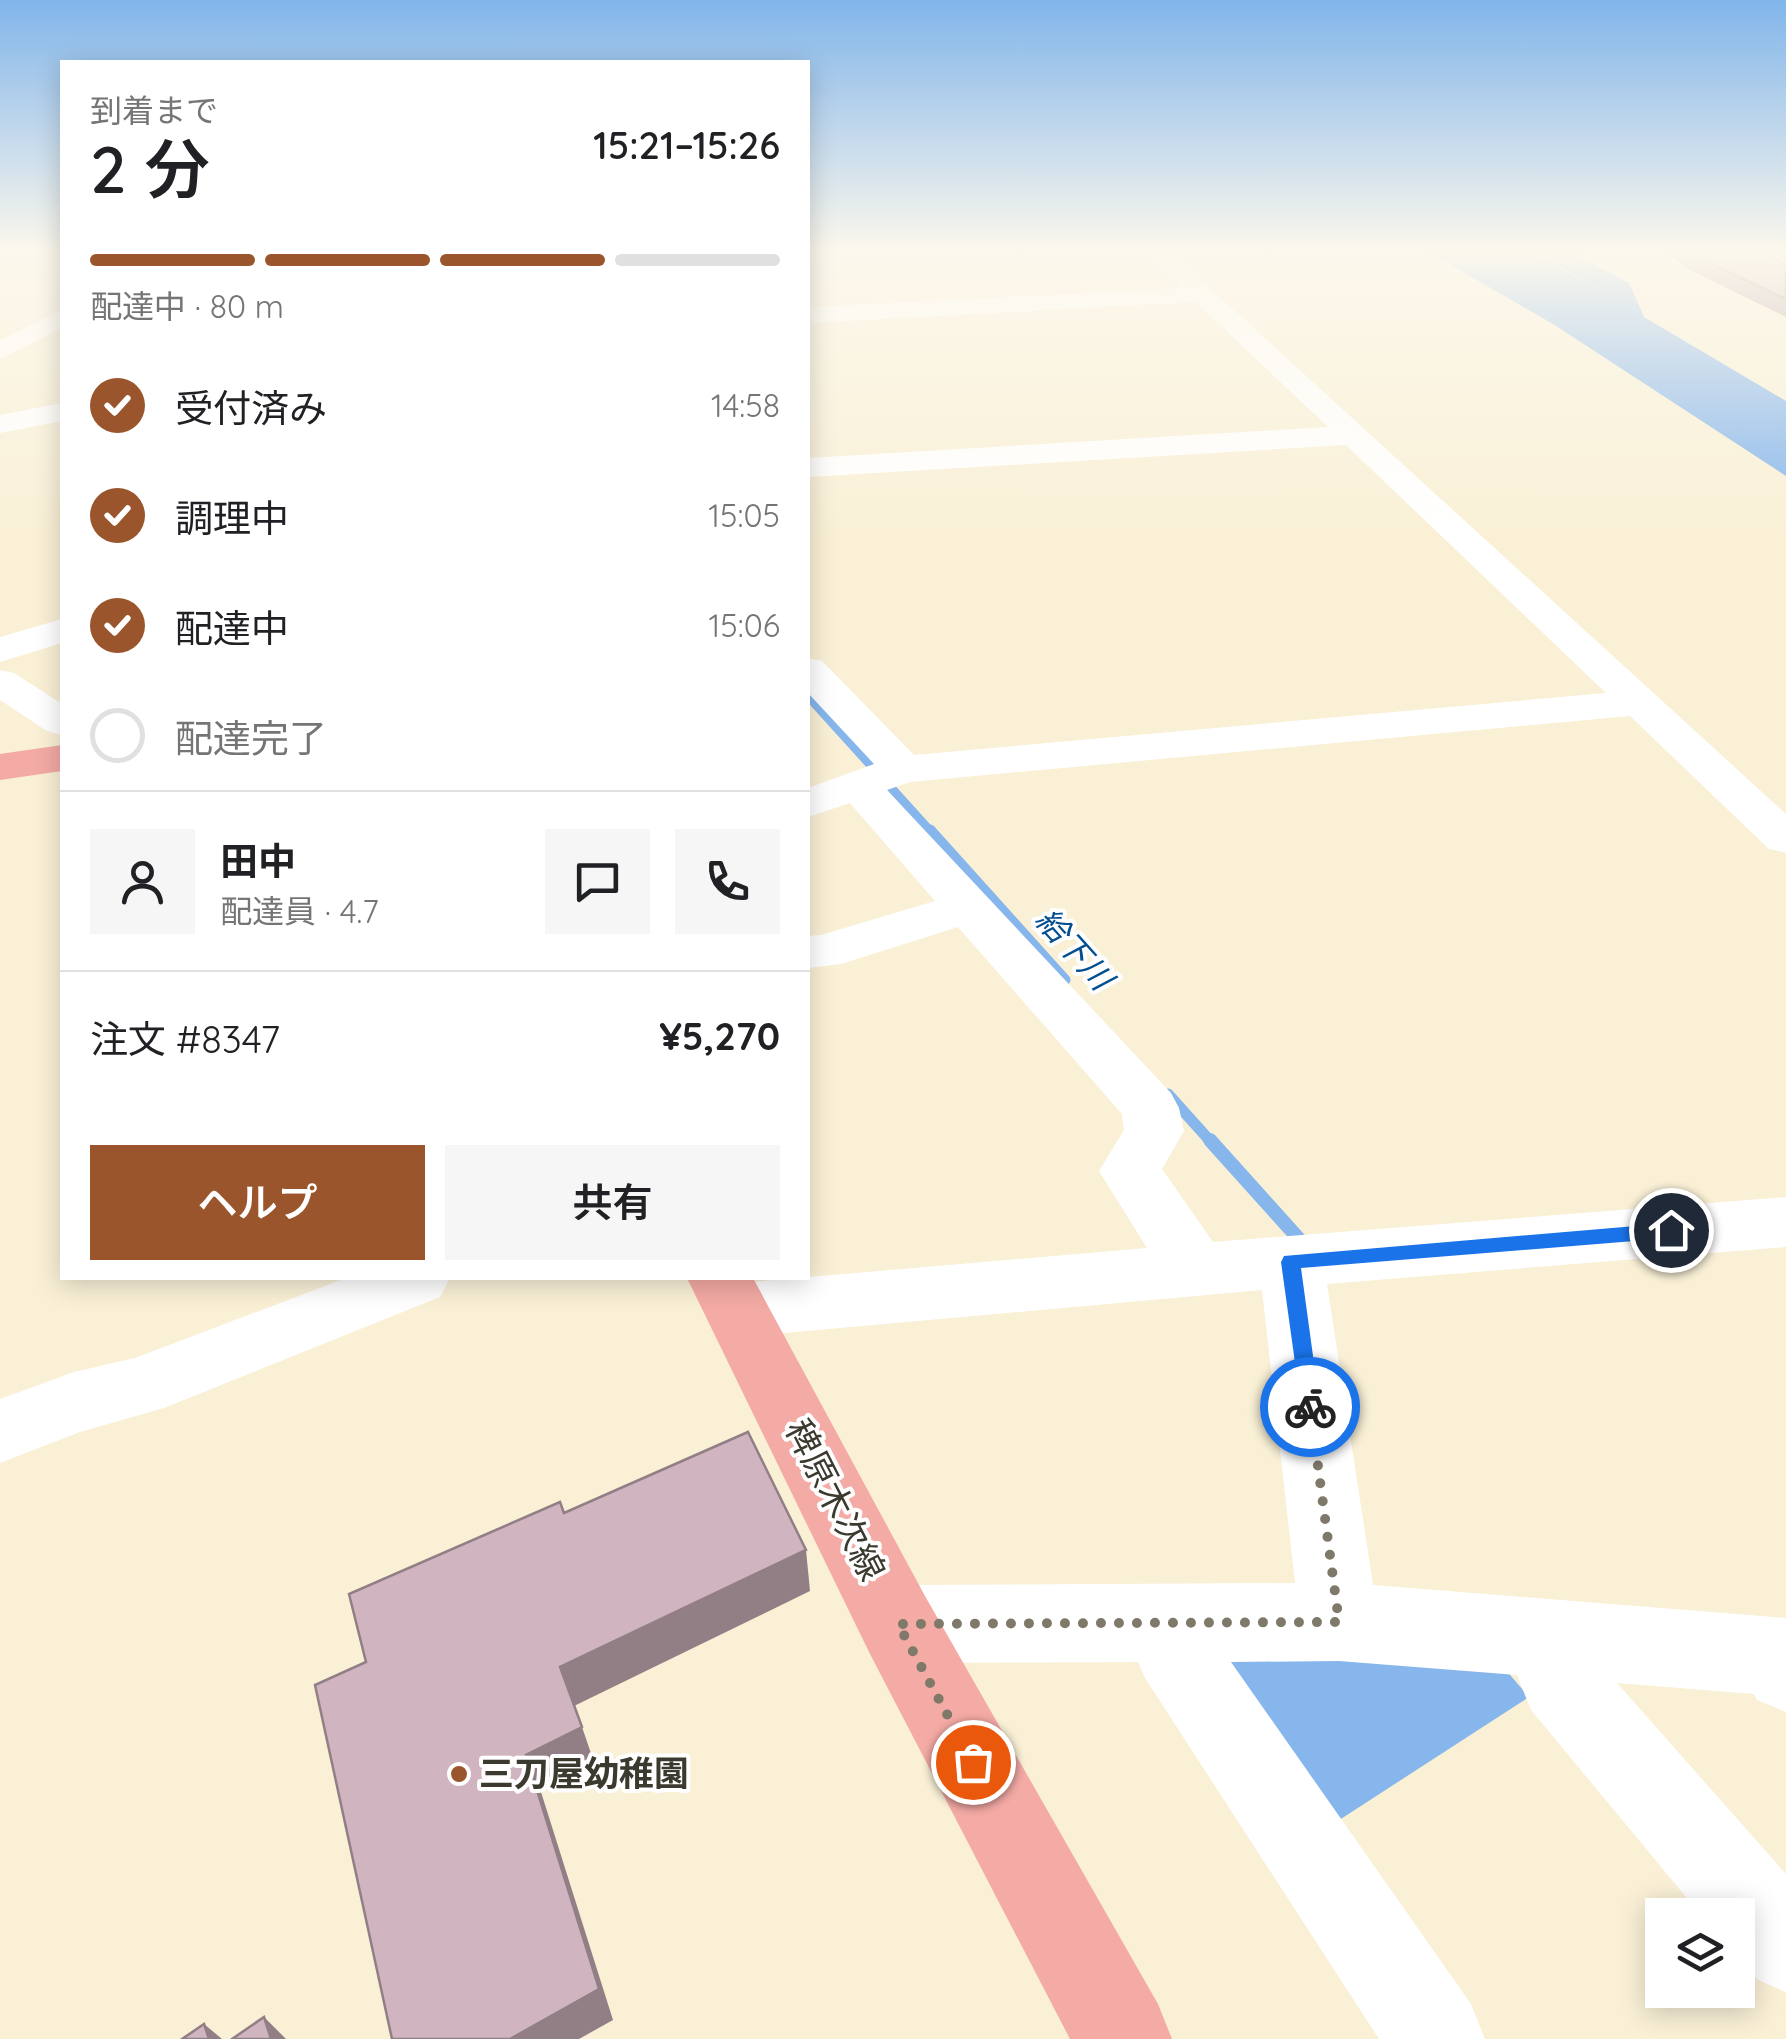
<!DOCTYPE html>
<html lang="ja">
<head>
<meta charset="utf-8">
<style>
	body { margin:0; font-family:Quicksand,"Noto Sans JP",sans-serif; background:#f6f6f6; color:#202124; height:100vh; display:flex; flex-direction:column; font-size:38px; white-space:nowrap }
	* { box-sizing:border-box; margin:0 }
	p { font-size:32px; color:#757577 }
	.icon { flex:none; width:55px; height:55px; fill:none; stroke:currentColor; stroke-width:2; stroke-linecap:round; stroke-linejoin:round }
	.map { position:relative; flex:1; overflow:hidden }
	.panel { position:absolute; left:60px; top:60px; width:750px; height:1220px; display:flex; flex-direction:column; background:#fff; border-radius:0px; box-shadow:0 5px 25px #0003 }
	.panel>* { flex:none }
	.controls { position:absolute; left:1645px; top:1898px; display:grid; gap:20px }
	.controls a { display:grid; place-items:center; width:110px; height:110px; border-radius:0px; background:#fff; box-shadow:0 5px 25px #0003; font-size:50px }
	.pin { position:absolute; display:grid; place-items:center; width:85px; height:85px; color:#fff; margin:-42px; border:5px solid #fff; border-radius:50%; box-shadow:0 2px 10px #0007 }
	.courier { position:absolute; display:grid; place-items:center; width:100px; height:100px; margin:-50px; border:8px solid #1a73e8; border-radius:50%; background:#fff; color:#222; box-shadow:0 2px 12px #0007 }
	.overview em { font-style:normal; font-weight:600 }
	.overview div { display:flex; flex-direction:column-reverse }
	.overview { display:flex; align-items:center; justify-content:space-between; height:170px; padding:0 30px }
	h1 { font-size:65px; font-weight:600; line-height:75px }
	.bar { display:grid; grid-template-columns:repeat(4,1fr); gap:15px 10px; align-content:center; height:120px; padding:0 30px }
	.bar i { height:12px; border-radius:8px; background:#e0e0e0 }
	.bar .current { background:#9b552c }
	.bar p { grid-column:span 4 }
	.line { display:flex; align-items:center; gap:25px; padding:0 30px; border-top:2px solid #e0e0e0 }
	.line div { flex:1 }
	.round { display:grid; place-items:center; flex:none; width:105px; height:105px; border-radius:0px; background:#f6f6f6 }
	ol { padding:0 30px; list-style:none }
	li { display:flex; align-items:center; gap:30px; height:110px }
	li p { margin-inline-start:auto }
	li .icon { padding:10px; border-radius:50%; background:#9b552c; color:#fff; stroke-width:4 }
	li:last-child { color:#757577 }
	li i { width:55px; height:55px; border:5px solid #e0e0e0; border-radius:50% }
	.cta { display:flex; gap:20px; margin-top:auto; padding:20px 30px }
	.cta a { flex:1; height:115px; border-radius:0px; background:#9b552c; color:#fff; font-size:40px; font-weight:600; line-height:115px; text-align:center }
	.cta a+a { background:#f6f6f6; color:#202124 }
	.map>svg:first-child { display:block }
	.water { fill:#86b6ec }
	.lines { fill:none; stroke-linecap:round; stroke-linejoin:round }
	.stream-far2 { stroke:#86b6ec; stroke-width:9 }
	.stream-far1 { stroke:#86b6ec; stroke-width:11 }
	.stream { stroke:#86b6ec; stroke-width:14 }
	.river { fill:#86b6ec; fill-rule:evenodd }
	.minor { fill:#fff; fill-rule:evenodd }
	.major { fill:#f4aaa5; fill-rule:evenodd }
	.wall { fill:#b39ca5 }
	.shaded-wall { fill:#927f86 }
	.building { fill:#d0b5c0; stroke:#927f86; stroke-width:2.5 }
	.route { fill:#1a73e8 }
	.done { stroke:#7e7969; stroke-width:10; stroke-dasharray:0 18 }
	.poi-dot { fill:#9b552c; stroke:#fefefe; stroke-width:4 }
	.labels { text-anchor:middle; stroke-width:8; stroke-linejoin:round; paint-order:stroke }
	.water-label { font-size:32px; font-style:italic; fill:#024e8e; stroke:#fefefe }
	.near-street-label { font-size:35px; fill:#3c392f; stroke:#fefefe }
	.near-poi-label { font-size:35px; font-weight:bold; fill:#3c392f; stroke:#fefefe; text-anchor:start }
</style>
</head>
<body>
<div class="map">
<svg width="1786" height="2039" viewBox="0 0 1786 2039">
	<rect width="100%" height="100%" fill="#f9f0d6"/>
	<g class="water">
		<path d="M1423,249H1529L1786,401V476L1553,324Z"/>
		<path d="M1234,1645L1487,1648L1529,1697L1330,1826L1220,1667Z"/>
	</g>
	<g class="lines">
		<path class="stream-far2" d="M808,696L932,833"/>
		<g class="stream-far1">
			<path d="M930,830L1065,980"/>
			<path d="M1168,1094L1212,1143"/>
		</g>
		<path class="stream" d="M1210,1140L1299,1239"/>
		<path class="river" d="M1532,249H1566L1629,283L1650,330L1786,429V458L1773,455L1625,342L1605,294Z"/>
		<g class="minor">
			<path d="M1143,249H1167L1786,814V853L1769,849L1630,716L910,782L887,790L1171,1093L1179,1108L1184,1131L1162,1169L1213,1242L1786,1197V1247L1327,1284L1373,1585L1786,1618V1712L1757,1700L1754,1694L1617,1683L1786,1874V1992C1735,1971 1738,1968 1738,1915H1701L1531,1710L1517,1675L1339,1661L1231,1662L1471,2004L1485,2039H1379L1145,1678L1138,1662L897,1663L869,1652L857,1624L869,1596L897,1585L1295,1583L1262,1290L740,1337L716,1329L706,1310L716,1291L740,1283L1147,1248L1099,1171L1124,1130L1122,1114L958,927L841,964L808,968V936L821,935L935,901L850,803L808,817V788L874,764L808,693V658L822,661L914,755L1606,693L1346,445L808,477V458L1328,427L1196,302L808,323V307L1181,288Z"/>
			<path d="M62,310V328L0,359V340Z"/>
			<path d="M62,403V421L0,433V415Z"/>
			<path d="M62,619V643L0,662V637Z"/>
			<path d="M0,670L14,673L62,704V735L47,731L0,700Z"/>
			<path d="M346,1278H450L440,1297L164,1408L80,1432L0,1463V1399L74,1372L135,1358Z"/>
		</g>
		<g class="major">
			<path d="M62,745V771L0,780V754Z"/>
			<path d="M687,1278H753L925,1596L1158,2004L1172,2039H1070L869,1652Z"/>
		</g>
	</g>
	<g class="wall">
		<path d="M1662,249H1759L1786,264V317L1688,269Z"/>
		<path d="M1769,249H1786V259Z"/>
	</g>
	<g class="shaded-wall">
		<path d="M806,1550L810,1591L574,1706L560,1667Z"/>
		<path d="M582,1727L595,1765L541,1792L613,2020L579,2039H510L526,1755Z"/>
		<path d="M264,2017L286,2039H271Z"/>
		<path d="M204,2024L222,2039H209Z"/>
	</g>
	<g class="building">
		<path d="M1685,249H1759L1786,264V299L1692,255Z"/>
		<path d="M748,1432L806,1550L560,1667L582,1727L526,1755L599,1989L510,2039H392L315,1685L366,1662L349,1594L560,1502L564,1513Z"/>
		<path d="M264,2017L271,2039H232Z"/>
		<path d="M204,2024L209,2039H182Z"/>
	</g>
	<linearGradient id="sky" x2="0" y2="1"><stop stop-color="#81b5ea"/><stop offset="0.47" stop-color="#fcf8ed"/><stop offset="1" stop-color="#fcf8ed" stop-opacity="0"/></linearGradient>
	<rect width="1786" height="534" fill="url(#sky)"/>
	<path class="route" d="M1671,1223L1680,1230L1671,1238L1301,1268L1320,1407L1310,1416L1302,1413L1281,1262L1284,1256Z"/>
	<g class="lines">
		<path class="done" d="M973,1762L898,1624L1339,1622L1310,1407"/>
	</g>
	<circle class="poi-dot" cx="459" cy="1774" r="10"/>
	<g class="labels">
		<g class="water-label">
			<text transform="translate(1074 949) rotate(48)" y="11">給下川</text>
		</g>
		<g class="near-street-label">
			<text transform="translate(835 1500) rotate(63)" y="12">稗原木次線</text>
		</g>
		<g class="near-poi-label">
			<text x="479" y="1786">三刀屋幼稚園</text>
		</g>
	</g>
</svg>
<div class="controls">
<a><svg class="icon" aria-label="layers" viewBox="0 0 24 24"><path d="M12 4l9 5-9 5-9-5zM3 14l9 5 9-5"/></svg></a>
</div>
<div class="pin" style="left:973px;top:1762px;background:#ea580c"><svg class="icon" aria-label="bag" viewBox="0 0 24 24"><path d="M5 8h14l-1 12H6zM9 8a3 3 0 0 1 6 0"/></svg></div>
<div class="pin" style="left:1671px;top:1230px;background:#1f2937"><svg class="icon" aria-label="home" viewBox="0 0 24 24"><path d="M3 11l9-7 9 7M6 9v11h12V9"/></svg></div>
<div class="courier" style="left:1310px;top:1407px"><svg class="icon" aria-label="bike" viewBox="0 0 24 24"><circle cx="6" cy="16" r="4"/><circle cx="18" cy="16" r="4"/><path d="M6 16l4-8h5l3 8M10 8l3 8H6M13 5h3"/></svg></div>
<section class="panel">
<div class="overview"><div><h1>2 分</h1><p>到着まで</p></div><em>15:21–15:26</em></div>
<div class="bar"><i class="current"></i><i class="current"></i><i class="current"></i><i></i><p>配達中 · 80 m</p></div>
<ol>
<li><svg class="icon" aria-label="check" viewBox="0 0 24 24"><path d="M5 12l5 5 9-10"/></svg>受付済み<p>14:58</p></li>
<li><svg class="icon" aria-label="check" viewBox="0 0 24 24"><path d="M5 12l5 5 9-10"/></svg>調理中<p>15:05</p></li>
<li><svg class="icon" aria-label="check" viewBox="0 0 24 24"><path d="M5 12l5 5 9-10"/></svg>配達中<p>15:06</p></li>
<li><i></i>配達完了</li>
</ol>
<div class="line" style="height:180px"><a class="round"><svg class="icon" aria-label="person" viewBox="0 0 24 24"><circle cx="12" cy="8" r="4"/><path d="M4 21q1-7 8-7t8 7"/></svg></a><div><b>田中</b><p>配達員 · 4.7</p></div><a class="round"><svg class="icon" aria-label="chat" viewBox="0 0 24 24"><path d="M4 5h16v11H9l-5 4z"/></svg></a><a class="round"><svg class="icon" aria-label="phone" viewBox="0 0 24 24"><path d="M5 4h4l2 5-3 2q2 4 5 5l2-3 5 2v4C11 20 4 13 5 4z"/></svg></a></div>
<div class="line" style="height:130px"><div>注文 #8347</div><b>¥5,270</b></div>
<div class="cta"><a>ヘルプ</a><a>共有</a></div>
</section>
</div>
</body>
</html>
